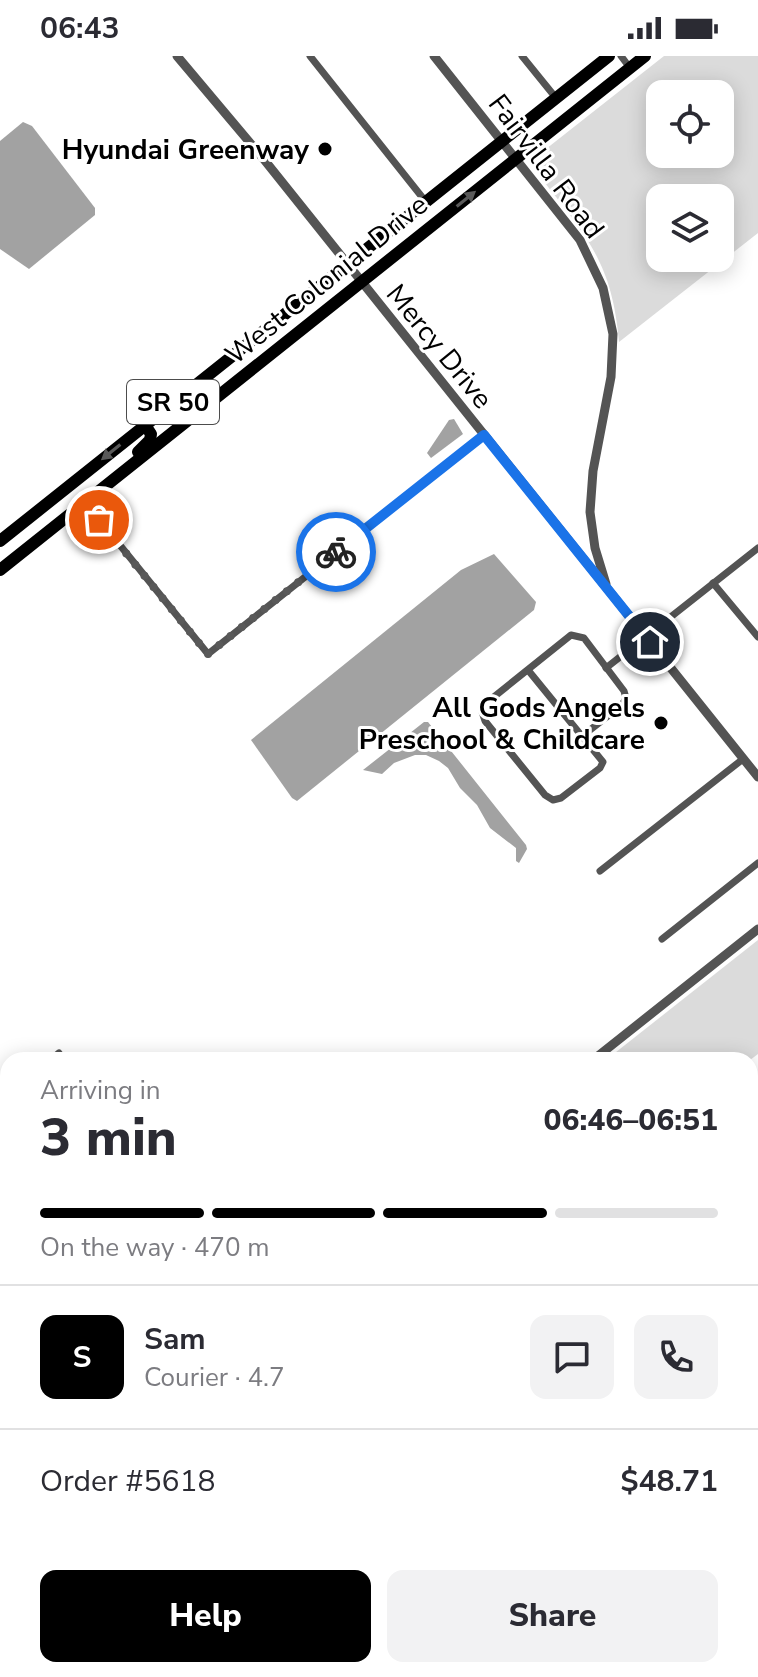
<!DOCTYPE html>
<html lang="en">
<head>
<meta charset="utf-8">
<style>
	body { margin:0; font-family:"Nunito Sans",sans-serif; background:#f2f2f3; color:#2b2b33; height:100vh; display:flex; flex-direction:column; font-size:30px; white-space:nowrap }
	* { box-sizing:border-box; margin:0 }
	p { font-size:26px; color:#7c7c81 }
	.icon { flex:none; width:44px; height:44px; fill:none; stroke:currentColor; stroke-width:2; stroke-linecap:round; stroke-linejoin:round }
	.map { position:relative; flex:1; overflow:hidden }
	.side { position:absolute; left:0px; top:996px; width:758px; height:626px; display:flex; flex-direction:column; background:#fff; border-radius:24px 24px 0 0; box-shadow:0 4px 20px #0003 }
	.side>* { flex:none }
	.controls { position:absolute; left:646px; top:24px; display:grid; gap:16px }
	.controls a { display:grid; place-items:center; width:88px; height:88px; border-radius:16px; background:#fff; box-shadow:0 4px 20px #0003; font-size:40px }
	.pin { position:absolute; display:grid; place-items:center; width:68px; height:68px; color:#fff; margin:-34px; border:4px solid #fff; border-radius:50%; box-shadow:0 2px 8px #0007 }
	.courier { position:absolute; display:grid; place-items:center; width:80px; height:80px; margin:-40px; border:6px solid #1a73e8; border-radius:50%; background:#fff; color:#222; box-shadow:0 2px 10px #0007 }
	.overview em { font-style:normal; font-weight:800 }
	.overview div { display:flex; flex-direction:column-reverse }
	.overview { display:flex; align-items:center; justify-content:space-between; height:136px; padding:0 40px }
	h1 { font-size:52px; font-weight:800; line-height:60px }
	.bar { display:grid; grid-template-columns:repeat(4,1fr); gap:12px 8px; align-content:center; height:96px; padding:0 40px }
	.bar i { height:10px; border-radius:6px; background:#e1e1e2 }
	.bar .current { background:#000 }
	.bar p { grid-column:span 4 }
	.line { display:flex; align-items:center; gap:20px; padding:0 40px; border-top:2px solid #e1e1e2 }
	.line div { flex:1 }
	.round { display:grid; place-items:center; flex:none; width:84px; height:84px; border-radius:16px; background:#f2f2f3 }
	.button { display:flex; gap:16px; margin-top:auto; padding:16px 40px }
	.button a { flex:1; height:92px; border-radius:16px; background:#000; color:#fff; font-size:32px; font-weight:800; line-height:92px; text-align:center }
	.button a+a { background:#f2f2f3; color:#2b2b33 }
	.status { display:flex; justify-content:space-between; align-items:center; height:56px; padding:0 40px; background:#fff; direction:ltr }
	.status svg { height:22px; fill:currentColor }
	.map>svg:first-child { display:block }
	.green { fill:#dbdbdb; fill-rule:evenodd }
	.water { fill:#a2a2a2 }
	.lines { fill:none; stroke-linecap:round; stroke-linejoin:round }
	.minor { stroke:#545454; stroke-width:7 }
	.tertiary { stroke:#545454; stroke-width:9 }
	.trunk { stroke:#000; stroke-width:12 }
	.oneway { fill:#595959 }
	.done { stroke:#595959; stroke-width:8; stroke-dasharray:0 14.4 }
	.route { stroke:#1a73e8; stroke-width:10 }
	.poi-dot { fill:#000; stroke:#fff; stroke-width:3 }
	.labels { text-anchor:middle; stroke-width:6; stroke-linejoin:round; paint-order:stroke }
	.shield { fill:#fff; stroke:#4c4c4c; stroke-width:2 }
	.shield-label { font-size:26px; font-weight:bold; fill:#000 }
	.poi-label { font-size:28px; font-weight:bold; fill:#000; stroke:#fff; text-anchor:end }
	.street-label { font-size:28px; fill:#000; stroke:#fff }
</style>
</head>
<body>
<div class="status"><b>06:43</b><svg viewBox="0 0 49 12"><path d="M0 12V9h3v3zM5 12V6h3v6zM10 12V3h3v9zM15 12V0h3v12zM26 1h20v11H26zM47 4h2v5h-2z"/></svg></div>
<div class="map">
<svg width="758" height="1621" viewBox="0 0 758 1621">
	<rect width="100%" height="100%" fill="#fff"/>
	<g class="green">
		<path d="M664,0H758V177L619,286C612,205 586,180 538,118L541,115L532,104ZM660,38H720V98H660ZM660,142H720V202H660Z"/>
		<path d="M758,884V998L750,1004H606Z"/>
		<path d="M750,1037L758,1047V1244L750,1250Z"/>
		<path d="M259,1614H489L482,1621H250Z"/>
	</g>
	<g class="water">
		<path d="M23,66L32,70L95,152V159L29,213L0,193V85Z"/>
		<path d="M454,363L463,378L431,402L427,397L449,364Z"/>
		<path d="M494,498L536,546L534,554L297,745L292,742L251,684L461,514Z"/>
		<path d="M424,666H428L526,789L527,793L519,807L516,805V792L490,772L477,749L460,732L448,712L439,705L426,699H415L394,707L382,718L363,714Z"/>
	</g>
	<g class="lines">
		<g class="minor">
			<path d="M310,0L426,146"/>
			<path d="M522,0L556,42"/>
			<path d="M621,0L630,12"/>
			<path d="M85,446L208,598L484,379"/>
			<path d="M713,527L758,581"/>
			<path d="M606,612L758,492"/>
			<path d="M528,614L603,706L600,712L561,742L553,744L545,739L485,665L482,656L485,648L571,579L584,582L624,635L626,642L622,649L581,681"/>
			<path d="M600,815L743,703"/>
			<path d="M662,883L758,807"/>
			<path d="M51,1004L59,997"/>
			<path d="M0,1045L8,1038"/>
			<path d="M0,1153L8,1147"/>
			<path d="M0,1263L8,1257"/>
		</g>
		<g class="tertiary">
			<path d="M177,0L262,101L758,721"/>
			<path d="M434,0L580,184L603,232L613,278L611,321L593,415L590,456L595,492L606,528"/>
			<path d="M593,1004L758,873"/>
			<path d="M0,1332L8,1342"/>
			<path d="M0,1485L8,1478"/>
		</g>
		<g class="trunk">
			<path d="M138,396L150,384L151,378L145,369"/>
			<path d="M0,485L609,0"/>
			<path d="M0,514L645,0"/>
		</g>
	</g>
	<defs><path id="oneway-solid" d="M-6-.8H1V-3.2L6.5 0L1 3.2V.8H-6Z" transform="scale(2)"/></defs>
	<g class="oneway">
		<use href="#oneway-solid" transform="translate(466 143) rotate(-39)"/>
		<use href="#oneway-solid" transform="translate(111 396) rotate(141)"/>
	</g>
	<g class="lines">
		<path class="done" d="M99,464L208,598L336,496"/>
		<path class="route" d="M336,496L484,379L650,586"/>
	</g>
	<g class="poi-dot">
		<circle cx="325" cy="93" r="8"/>
		<circle cx="661" cy="667" r="8"/>
	</g>
	<g class="labels">
		<rect class="shield" x="127" y="324" width="92" height="44" rx="6"/>
		<g class="shield-label">
			<text x="173" y="355">SR 50</text>
		</g>
		<g class="poi-label">
			<text x="309" y="103">Hyundai Greenway</text>
			<text x="645" y="661">All Gods Angels<tspan x="645" dy="32">Preschool &amp; Childcare</tspan></text>
		</g>
		<g class="street-label">
			<text transform="translate(547 110) rotate(53)" y="10">Fairvilla Road</text>
			<text transform="translate(326 223) rotate(-39)" y="10">West Colonial Drive</text>
			<text transform="translate(440 290) rotate(51)" y="10">Mercy Drive</text>
		</g>
	</g>
</svg>
<div class="controls">
<a><svg class="icon" aria-label="locate" viewBox="0 0 24 24"><circle cx="12" cy="12" r="6"/><path d="M12 2v4M12 18v4M2 12h4M18 12h4"/></svg></a>
<a><svg class="icon" aria-label="layers" viewBox="0 0 24 24"><path d="M12 4l9 5-9 5-9-5zM3 14l9 5 9-5"/></svg></a>
</div>
<div class="pin" style="left:99px;top:464px;background:#ea580c"><svg class="icon" aria-label="bag" viewBox="0 0 24 24"><path d="M5 8h14l-1 12H6zM9 8a3 3 0 0 1 6 0"/></svg></div>
<div class="pin" style="left:650px;top:586px;background:#1f2937"><svg class="icon" aria-label="home" viewBox="0 0 24 24"><path d="M3 11l9-7 9 7M6 9v11h12V9"/></svg></div>
<div class="courier" style="left:336px;top:496px"><svg class="icon" aria-label="bike" viewBox="0 0 24 24"><circle cx="6" cy="16" r="4"/><circle cx="18" cy="16" r="4"/><path d="M6 16l4-8h5l3 8M10 8l3 8H6M13 5h3"/></svg></div>
<section class="side">
<div class="overview"><div><h1>3 min</h1><p>Arriving in</p></div><em>06:46–06:51</em></div>
<div class="bar"><i class="current"></i><i class="current"></i><i class="current"></i><i></i><p>On the way · 470 m</p></div>
<div class="line" style="height:144px"><b class="round" style="background:#000;color:#fff">S</b><div><b>Sam</b><p>Courier · 4.7</p></div><a class="round"><svg class="icon" aria-label="chat" viewBox="0 0 24 24"><path d="M4 5h16v11H9l-5 4z"/></svg></a><a class="round"><svg class="icon" aria-label="phone" viewBox="0 0 24 24"><path d="M5 4h4l2 5-3 2q2 4 5 5l2-3 5 2v4C11 20 4 13 5 4z"/></svg></a></div>
<div class="line" style="height:104px"><div>Order #5618</div><b>$48.71</b></div>
<div class="button"><a>Help</a><a>Share</a></div>
</section>
</div>
</body>
</html>
